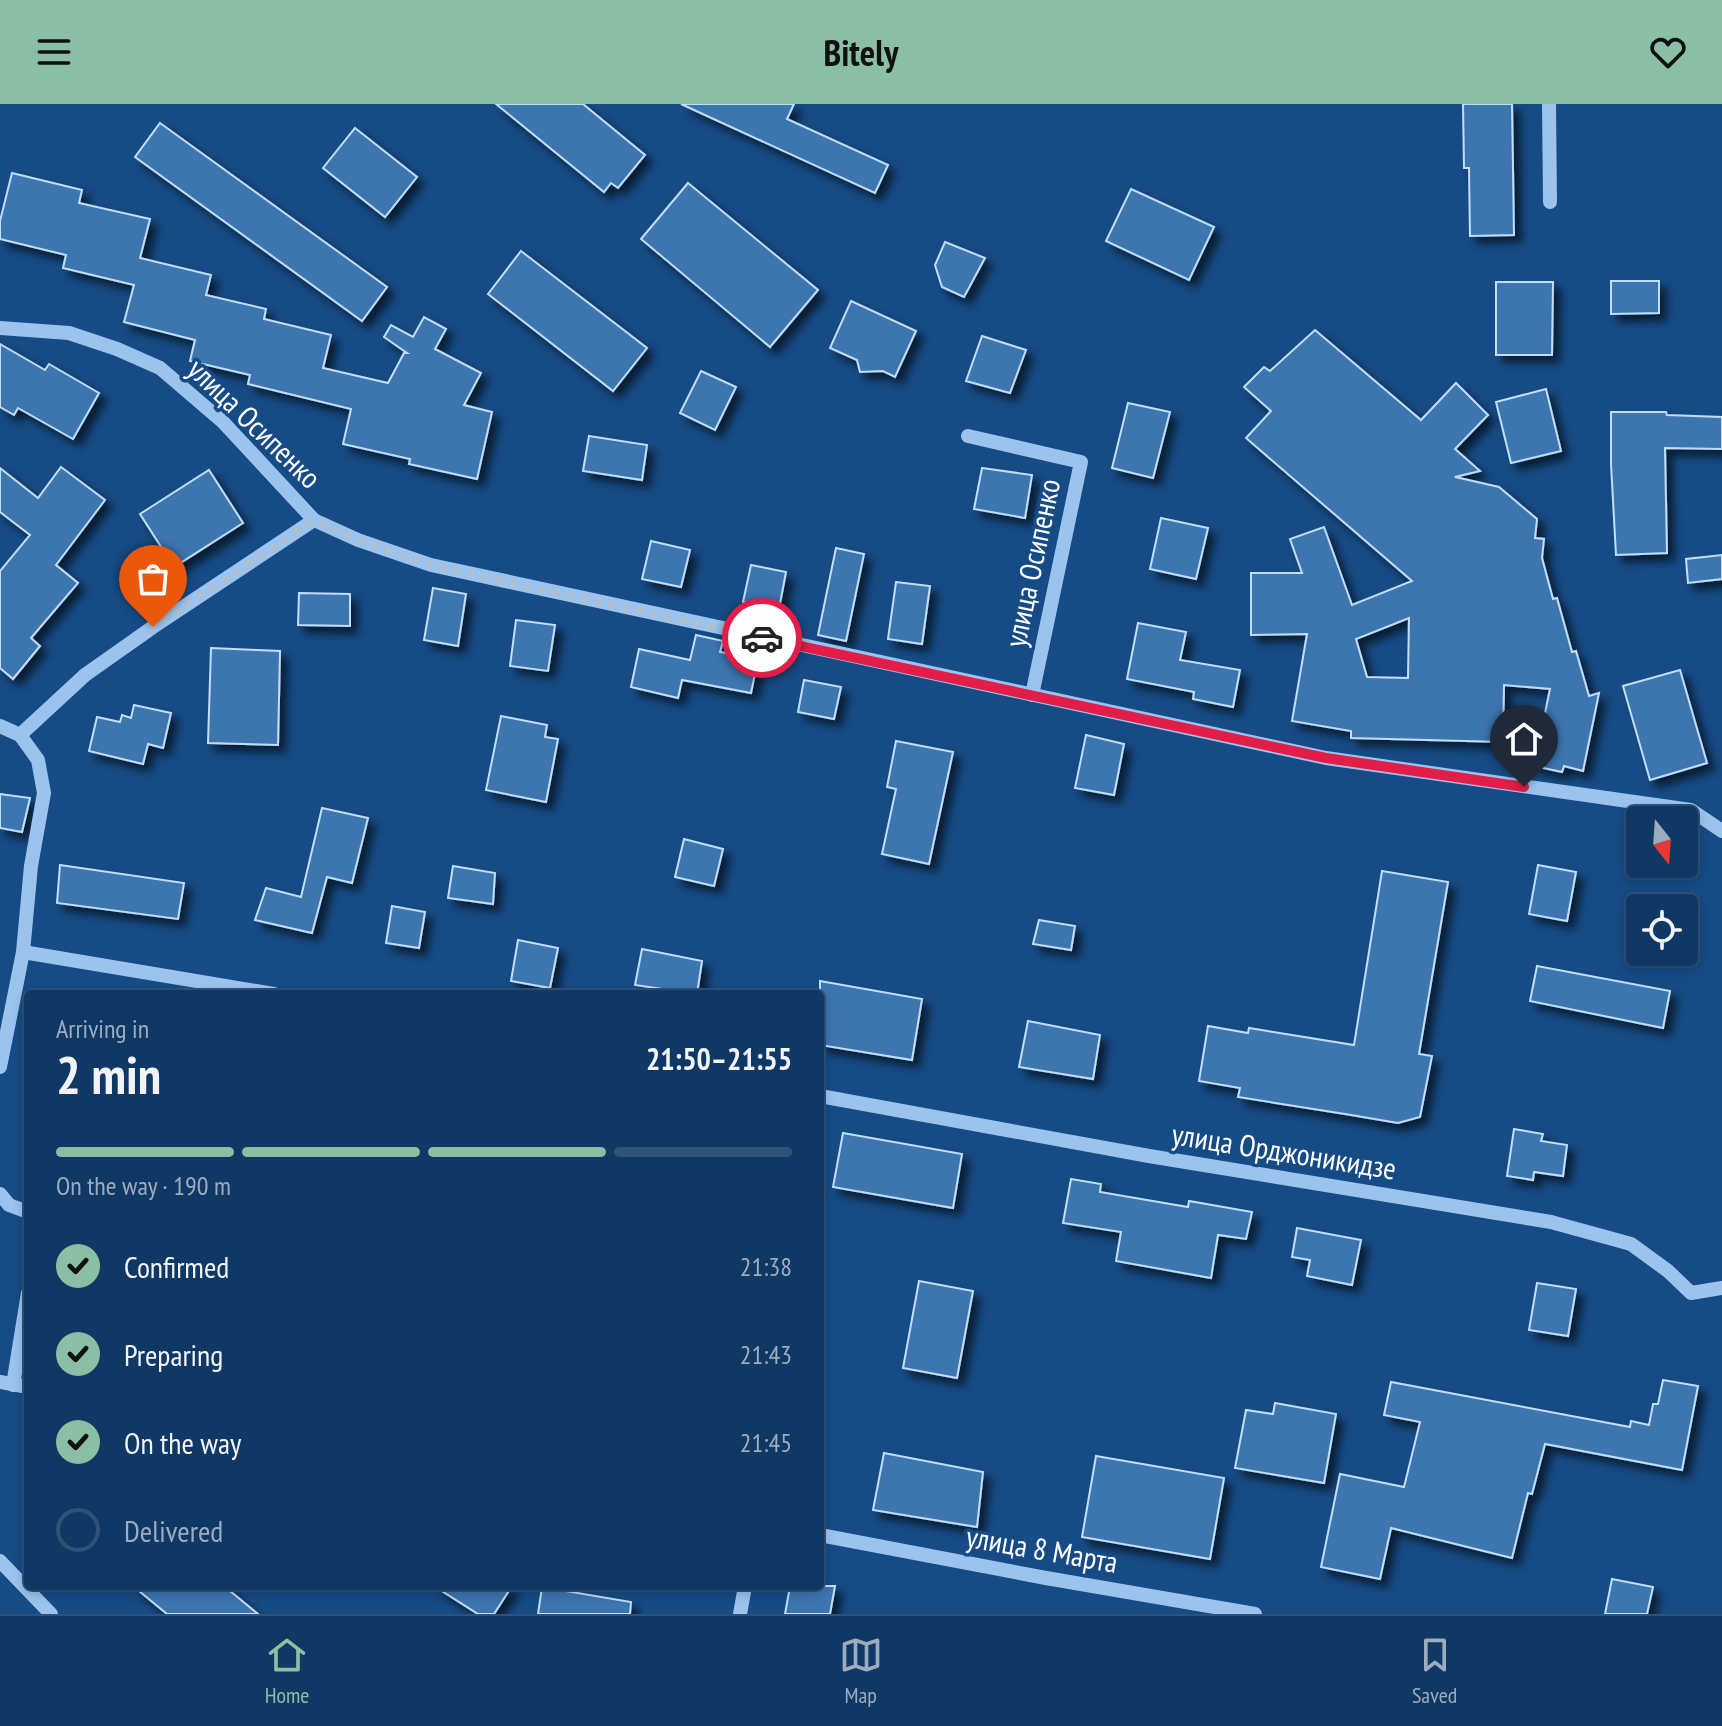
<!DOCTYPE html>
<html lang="en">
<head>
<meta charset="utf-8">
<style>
	body { margin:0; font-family:"PT Sans Narrow",sans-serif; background:#193f6a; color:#f1f3f6; height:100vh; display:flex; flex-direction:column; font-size:30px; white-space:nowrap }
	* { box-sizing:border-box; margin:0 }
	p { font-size:26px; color:#9cacbf }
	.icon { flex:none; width:44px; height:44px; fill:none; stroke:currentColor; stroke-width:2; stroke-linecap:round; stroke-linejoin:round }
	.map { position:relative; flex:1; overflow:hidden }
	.details { position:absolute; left:24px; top:886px; width:800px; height:600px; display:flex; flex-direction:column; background:#103864; border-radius:8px; box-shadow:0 4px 12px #0003,0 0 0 2px #305278 }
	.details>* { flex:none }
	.needle { width:52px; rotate:163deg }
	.tools { position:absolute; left:1626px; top:702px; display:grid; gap:16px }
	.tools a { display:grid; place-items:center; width:72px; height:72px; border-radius:8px; background:#103864; box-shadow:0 4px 12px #0003,0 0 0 2px #305278; font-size:40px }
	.pin { position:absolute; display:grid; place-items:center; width:68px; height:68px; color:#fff; margin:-82px -34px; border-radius:50% 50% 50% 0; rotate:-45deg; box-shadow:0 0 8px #0007 }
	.pin .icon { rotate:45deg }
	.courier { position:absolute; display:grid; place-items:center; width:80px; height:80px; margin:-40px; border:6px solid #e11d48; border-radius:50%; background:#fff; color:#222; box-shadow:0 2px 10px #0007 }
	.overview em { font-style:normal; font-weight:700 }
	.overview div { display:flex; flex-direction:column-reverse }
	.overview { display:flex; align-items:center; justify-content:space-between; height:136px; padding:0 32px }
	h1 { font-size:52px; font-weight:700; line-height:60px }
	.bar { display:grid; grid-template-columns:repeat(4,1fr); gap:12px 8px; align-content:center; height:96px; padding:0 32px }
	.bar i { height:10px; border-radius:6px; background:#305278 }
	.bar .current { background:#8abfa5 }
	.bar p { grid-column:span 4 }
	ol { padding:0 32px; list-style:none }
	li { display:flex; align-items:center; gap:24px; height:88px }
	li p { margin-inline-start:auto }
	li .icon { padding:8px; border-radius:50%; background:#8abfa5; color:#111; stroke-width:4 }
	li:last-child { color:#9cacbf }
	li i { width:44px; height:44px; border:4px solid #305278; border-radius:50% }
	header { display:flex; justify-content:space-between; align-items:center; height:104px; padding:0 32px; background:#8abfa5; color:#111; font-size:36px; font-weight:700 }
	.menu { display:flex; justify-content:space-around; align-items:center; height:112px; border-top:2px solid #305278; background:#103864; font-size:22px; color:#9cacbf }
	.menu a { display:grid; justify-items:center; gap:4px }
	.menu .current { color:#8abfa5 }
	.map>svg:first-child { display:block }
	.building { fill:#3e75af; stroke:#c0ddfa; stroke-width:2; fill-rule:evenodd; filter:url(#shadow) }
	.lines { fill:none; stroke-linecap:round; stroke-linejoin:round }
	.minor { stroke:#9bc3ee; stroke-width:14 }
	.done { stroke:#adc0d4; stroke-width:8; stroke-dasharray:0 14.4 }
	.route { stroke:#e11d48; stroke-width:10 }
	.labels { text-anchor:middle; stroke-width:7; stroke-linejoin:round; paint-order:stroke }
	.street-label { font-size:30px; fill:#fff; stroke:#164b85 }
</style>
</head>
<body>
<header><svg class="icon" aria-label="menu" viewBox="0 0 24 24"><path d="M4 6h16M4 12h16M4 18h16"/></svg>Bitely<svg class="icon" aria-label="heart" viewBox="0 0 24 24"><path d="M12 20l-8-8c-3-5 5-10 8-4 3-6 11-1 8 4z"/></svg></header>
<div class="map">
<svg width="1722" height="1510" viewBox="0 0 1722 1510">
	<defs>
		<filter id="shadow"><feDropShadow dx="7" dy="7" stdDeviation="4" flood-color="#0009"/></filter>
	</defs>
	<rect width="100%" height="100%" fill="#164b85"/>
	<g class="building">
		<path d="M496,0H583L645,51L618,84L611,79L604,88Z"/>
		<path d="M681,0H794L787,15L888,61L875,89Z"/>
		<path d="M1463,0H1512L1514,131L1470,132L1469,64H1464Z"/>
		<path d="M160,19L387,183L362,217L135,53Z"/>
		<path d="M355,24L417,73L385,113L323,64Z"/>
		<path d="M12,69L82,86L79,99L150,115L140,154L211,171L206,191L266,205L264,215L331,231L323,264L388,279L404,249H407L384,233L391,221L413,233L424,213L446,225L435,245L481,269L464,301L492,308L477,375L409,360L410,355L343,340L351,305L248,280L250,271L190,257L195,236L124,218L134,181L63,164L66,151L0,135V117Z"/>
		<path d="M688,79L818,186L770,243L641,135Z"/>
		<path d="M1131,85L1214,123L1189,176L1106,137Z"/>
		<path d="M945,138L985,154L964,193L942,183L935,161Z"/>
		<path d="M521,147L647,244L613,287L488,190Z"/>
		<path d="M1611,177H1659V209L1611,210Z"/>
		<path d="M1496,178H1553L1552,251H1496Z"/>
		<path d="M851,197L916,227L895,273L883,267L860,268L857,256L830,244Z"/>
		<path d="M1315,226L1421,316L1456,279L1488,311L1455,345L1480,367L1455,373L1499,383L1537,415L1535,434L1544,435L1542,454L1553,495L1557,494L1572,548L1576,547L1589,592L1599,589L1583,667L1564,662L1562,668L1534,662L1550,585L1504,581L1503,638L1351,634V627L1292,617L1307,530L1251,531V469H1302L1290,435L1324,423L1352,501L1412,477L1246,334L1271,307L1244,283L1264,263L1270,267ZM1409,514L1408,574L1367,573L1356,535Z"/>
		<path d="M982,232L1026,246L1010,289L966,277Z"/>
		<path d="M0,240L45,266L49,260L99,289L73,335L18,304L14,311L0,303Z"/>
		<path d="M701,267L736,283L715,326L680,309Z"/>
		<path d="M1546,285L1561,347L1511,359L1496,298Z"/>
		<path d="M1128,299L1170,308L1153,374L1112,364Z"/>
		<path d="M1611,308H1666L1667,311L1722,313V345L1665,344L1667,449L1616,451L1611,360Z"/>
		<path d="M589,332L647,341L642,376L583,367Z"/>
		<path d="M61,363L105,396L56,461L78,479L31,534L40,542L13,575L0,564V467L30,431L0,408V364L38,394Z"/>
		<path d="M982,364L1032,371L1025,414L974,405Z"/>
		<path d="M209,366L243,419L174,463L140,410Z"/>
		<path d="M1161,414L1208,424L1196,475L1150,465Z"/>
		<path d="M651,437L690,446L681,483L642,475Z"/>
		<path d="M836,444L864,450L846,537L818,531Z"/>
		<path d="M1722,451V475L1688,479L1686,455Z"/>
		<path d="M751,461L786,468L779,505L743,498Z"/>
		<path d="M896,478L930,482L922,540L888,535Z"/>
		<path d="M433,484L466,490L458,542L424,536Z"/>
		<path d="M299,489L350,490V522L298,521Z"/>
		<path d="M516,516L555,521L548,567L510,562Z"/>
		<path d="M1138,519L1186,528L1180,556L1240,566L1233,603L1193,595L1194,588L1127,575Z"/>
		<path d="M696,531L723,537L720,548L758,555L751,589L682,576L678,594L631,583L639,545L690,556Z"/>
		<path d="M211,544L280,547L278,641L208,639Z"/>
		<path d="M1680,566L1707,659L1650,676L1623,582Z"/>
		<path d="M804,576L841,583L834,615L798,608Z"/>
		<path d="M134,601L171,609L163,644L148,640L143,660L89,647L97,613L120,618L122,611L131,614Z"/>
		<path d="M501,612L547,621L545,633L558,635L546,698L486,686Z"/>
		<path d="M1086,631L1124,640L1114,691L1075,684Z"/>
		<path d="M896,637L953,648L929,760L882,750L896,685L887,683Z"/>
		<path d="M0,690L30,694L22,728L0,724Z"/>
		<path d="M322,704L368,714L352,779L327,773L312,829L255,816L266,784L301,793Z"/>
		<path d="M684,735L723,745L714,782L675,773Z"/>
		<path d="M60,761L184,779L178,815L57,799Z"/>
		<path d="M1538,761L1576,768L1567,817L1529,810Z"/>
		<path d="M453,762L495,769L493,800L448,794Z"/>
		<path d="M1382,767L1448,778L1419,950L1432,952L1420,1013L1398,1019L1345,1010L1238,993L1240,984L1199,977L1208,922L1248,929L1249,924L1354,941Z"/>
		<path d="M392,802L425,808L419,844L386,839Z"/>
		<path d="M1039,816L1075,822L1071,846L1033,840Z"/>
		<path d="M518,836L558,844L550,884L511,877Z"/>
		<path d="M642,845L702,857L697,890L635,881Z"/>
		<path d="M1537,862L1670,887L1663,924L1530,897Z"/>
		<path d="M820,877L922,895L912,956L820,941Z"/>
		<path d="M1028,917L1100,931L1093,975L1019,963Z"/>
		<path d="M1514,1025L1543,1030L1541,1037L1567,1041L1563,1072L1534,1068L1533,1076L1507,1072Z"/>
		<path d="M843,1029L962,1050L953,1104L833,1083Z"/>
		<path d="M1071,1075L1101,1080L1100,1088L1188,1103L1189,1097L1252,1108L1246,1135L1218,1131L1211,1174L1116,1157L1121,1128L1063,1119Z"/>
		<path d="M1297,1124L1361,1136L1352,1181L1307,1172L1310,1156L1292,1153Z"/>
		<path d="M919,1177L973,1187L957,1274L903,1264Z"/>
		<path d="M1537,1179L1576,1185L1568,1232L1529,1226Z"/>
		<path d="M1663,1276L1698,1282L1682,1366L1545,1340L1532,1390L1528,1389L1512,1454L1391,1424L1380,1475L1321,1463L1340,1370L1404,1383L1420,1318L1384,1311L1391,1278L1630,1323L1631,1317L1649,1321L1653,1300H1658Z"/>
		<path d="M1275,1299L1336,1310L1324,1379L1235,1364L1246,1306L1273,1310Z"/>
		<path d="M884,1349L983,1368L977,1423L873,1406Z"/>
		<path d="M1096,1352L1224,1374L1210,1455L1082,1433Z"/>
		<path d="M1612,1475L1653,1483L1647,1510H1605Z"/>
		<path d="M133,1482H224L258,1510H167Z"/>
		<path d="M434,1482H512L494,1510H478Z"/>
		<path d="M790,1482H835L830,1510H785Z"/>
		<path d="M542,1483L631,1498L630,1510H538Z"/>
	</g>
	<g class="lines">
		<g class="minor">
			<path d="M1549,0L1550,98"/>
			<path d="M0,224L69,229L117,245L160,264L223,318L314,416L358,436L431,461L1326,654L1691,706L1722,727"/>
			<path d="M968,332L1081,358L1032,591"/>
			<path d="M0,622L20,631"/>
			<path d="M23,848L274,890"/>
			<path d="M0,963L23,848L31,762L44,689L38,656L20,631L85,571L153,523L314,416"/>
			<path d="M820,992L1149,1052L1551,1118L1631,1140L1668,1167L1691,1189L1722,1184"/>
			<path d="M0,1090L9,1101L28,1108"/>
			<path d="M0,1278L28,1283"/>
			<path d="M13,1281L28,1189"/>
			<path d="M820,1431L1046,1474L1255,1510"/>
			<path d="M0,1457L51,1510"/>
			<path d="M740,1510L745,1482"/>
		</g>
	</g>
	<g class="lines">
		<path class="done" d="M153,523L314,416L358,436L431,461L762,534"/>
		<path class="route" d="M762,534L1326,654L1524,683"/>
	</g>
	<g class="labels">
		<g class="street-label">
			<text transform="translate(254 320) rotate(44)" y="10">улица Осипенко</text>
			<text transform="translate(1033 459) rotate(-78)" y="10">улица Осипенко</text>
			<text transform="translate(1284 1048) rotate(9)" y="10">улица Орджоникидзе</text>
			<text transform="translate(1042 1446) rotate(10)" y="10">улица 8 Марта</text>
		</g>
	</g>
</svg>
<div class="tools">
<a><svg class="needle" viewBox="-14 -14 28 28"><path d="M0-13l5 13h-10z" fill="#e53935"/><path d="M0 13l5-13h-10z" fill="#9cacbf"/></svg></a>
<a><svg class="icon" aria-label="locate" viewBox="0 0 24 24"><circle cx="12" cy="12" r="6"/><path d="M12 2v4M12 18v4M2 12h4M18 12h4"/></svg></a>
</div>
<div class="pin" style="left:153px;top:523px;background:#ea580c"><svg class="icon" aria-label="bag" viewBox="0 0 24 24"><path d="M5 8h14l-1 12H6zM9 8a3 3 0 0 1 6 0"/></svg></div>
<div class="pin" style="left:1524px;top:683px;background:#1f2937"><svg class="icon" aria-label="home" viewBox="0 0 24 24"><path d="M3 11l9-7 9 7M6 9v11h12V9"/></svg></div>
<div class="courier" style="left:762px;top:534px"><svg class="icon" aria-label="car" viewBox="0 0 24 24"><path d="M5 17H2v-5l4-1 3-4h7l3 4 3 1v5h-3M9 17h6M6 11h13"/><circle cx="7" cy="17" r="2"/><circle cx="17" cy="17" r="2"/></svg></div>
<section class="details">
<div class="overview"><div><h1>2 min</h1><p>Arriving in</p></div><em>21:50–21:55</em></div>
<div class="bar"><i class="current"></i><i class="current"></i><i class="current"></i><i></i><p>On the way · 190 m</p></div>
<ol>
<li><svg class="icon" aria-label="check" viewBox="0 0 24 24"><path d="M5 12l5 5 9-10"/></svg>Confirmed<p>21:38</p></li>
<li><svg class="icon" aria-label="check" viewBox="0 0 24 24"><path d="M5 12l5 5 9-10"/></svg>Preparing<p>21:43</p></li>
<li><svg class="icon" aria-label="check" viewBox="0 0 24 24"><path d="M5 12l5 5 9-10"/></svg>On the way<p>21:45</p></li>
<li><i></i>Delivered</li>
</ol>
</section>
</div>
<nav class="menu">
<a class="current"><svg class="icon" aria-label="home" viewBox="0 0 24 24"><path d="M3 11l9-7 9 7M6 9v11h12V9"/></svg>Home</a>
<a><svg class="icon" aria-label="map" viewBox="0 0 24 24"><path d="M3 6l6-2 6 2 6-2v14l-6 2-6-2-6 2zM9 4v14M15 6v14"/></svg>Map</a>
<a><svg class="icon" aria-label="saved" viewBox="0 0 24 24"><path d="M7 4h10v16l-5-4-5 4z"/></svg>Saved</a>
</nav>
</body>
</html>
